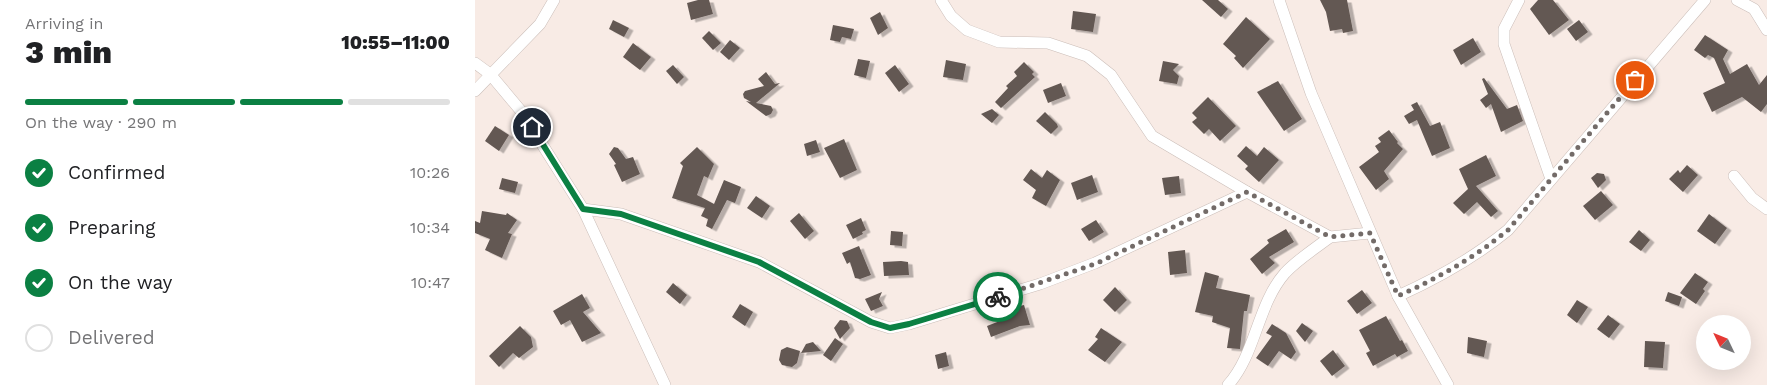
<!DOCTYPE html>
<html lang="en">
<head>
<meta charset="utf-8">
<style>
	body { margin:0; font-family:"Work Sans",sans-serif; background:#f6f6f6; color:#202124; height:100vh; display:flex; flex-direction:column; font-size:19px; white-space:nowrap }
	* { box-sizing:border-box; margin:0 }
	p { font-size:16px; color:#757577 }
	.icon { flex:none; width:28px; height:28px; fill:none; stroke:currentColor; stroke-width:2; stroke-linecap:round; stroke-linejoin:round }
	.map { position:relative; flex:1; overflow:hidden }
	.side { display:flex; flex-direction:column; background:#fff; width:475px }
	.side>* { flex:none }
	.needle { width:32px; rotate:313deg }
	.controls { position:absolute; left:1221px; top:315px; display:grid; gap:10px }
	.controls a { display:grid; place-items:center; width:55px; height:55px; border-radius:50%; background:#fff; box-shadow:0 5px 20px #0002; font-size:25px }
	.pin { position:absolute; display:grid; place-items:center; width:42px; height:42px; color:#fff; margin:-21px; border:2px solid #fff; border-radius:50%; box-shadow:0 1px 5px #0007 }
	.courier { position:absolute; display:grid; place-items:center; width:50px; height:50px; margin:-25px; border:4px solid #0b8043; border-radius:50%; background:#fff; color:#222; box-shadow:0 1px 6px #0007 }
	.overview em { font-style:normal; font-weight:800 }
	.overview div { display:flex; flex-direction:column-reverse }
	.overview { display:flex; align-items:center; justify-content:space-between; height:85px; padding:0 25px }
	h1 { font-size:32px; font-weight:800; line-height:38px }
	.bar { display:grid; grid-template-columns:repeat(4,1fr); gap:8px 5px; align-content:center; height:60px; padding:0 25px }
	.bar i { height:6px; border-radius:4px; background:#e0e0e0 }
	.bar .current { background:#0b8043 }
	.bar p { grid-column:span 4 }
	ol { padding:0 25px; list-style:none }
	li { display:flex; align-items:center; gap:15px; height:55px }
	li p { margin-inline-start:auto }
	li .icon { padding:5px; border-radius:50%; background:#0b8043; color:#fff; stroke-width:4 }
	li:last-child { color:#757577 }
	li i { width:28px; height:28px; border:2px solid #e0e0e0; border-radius:50% }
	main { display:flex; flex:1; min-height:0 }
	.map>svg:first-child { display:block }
	.building { fill:#635853; filter:url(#shadow) }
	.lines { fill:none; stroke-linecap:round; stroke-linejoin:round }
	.minor-casing { stroke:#cbbeb9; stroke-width:12 }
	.minor { stroke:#fff; stroke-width:11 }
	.done { stroke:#736b68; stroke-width:5; stroke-dasharray:0 9 }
	.route { stroke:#0b8043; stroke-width:6 }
</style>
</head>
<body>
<main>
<section class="side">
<div class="overview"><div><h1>3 min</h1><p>Arriving in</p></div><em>10:55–11:00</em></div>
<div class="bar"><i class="current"></i><i class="current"></i><i class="current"></i><i></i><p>On the way · 290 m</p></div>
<ol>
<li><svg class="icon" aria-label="check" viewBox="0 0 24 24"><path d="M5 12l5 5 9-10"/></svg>Confirmed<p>10:26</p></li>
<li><svg class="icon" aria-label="check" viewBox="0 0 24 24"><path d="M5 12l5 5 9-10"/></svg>Preparing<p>10:34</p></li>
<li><svg class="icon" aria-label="check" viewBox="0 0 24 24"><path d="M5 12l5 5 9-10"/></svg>On the way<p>10:47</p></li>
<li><i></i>Delivered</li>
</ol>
</section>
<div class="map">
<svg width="1292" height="385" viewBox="0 0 1292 385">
	<defs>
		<filter id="shadow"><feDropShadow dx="4.5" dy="2.5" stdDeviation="0" flood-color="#0004"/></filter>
	</defs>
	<rect width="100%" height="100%" fill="#f8ebe5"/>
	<g class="building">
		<path d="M223,0H234L238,14L216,20L212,3Z"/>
		<path d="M727,0H743L753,9L746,17Z"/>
		<path d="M845,0H872L878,31L868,33L867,29L855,31L851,12Z"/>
		<path d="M1063,0H1078L1094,20L1074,35L1055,9Z"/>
		<path d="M598,11L621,14L618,32L596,29Z"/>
		<path d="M405,12L413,28L403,35L395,18Z"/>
		<path d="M771,17L795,39L768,68L759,58L761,56L748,44Z"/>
		<path d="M138,20L154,28L149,37L134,29Z"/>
		<path d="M1104,20L1113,32L1101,41L1092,29Z"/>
		<path d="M358,25L379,29L376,39L367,37L365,42L355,40Z"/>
		<path d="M234,31L246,43L238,50L227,38Z"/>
		<path d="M1230,35L1253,50L1248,59L1255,74L1272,64L1284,85L1292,75V104L1286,112L1267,97L1237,112L1228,93L1250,83L1239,58L1233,55L1230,58L1219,50Z"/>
		<path d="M998,38L1006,52L986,65L978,50Z"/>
		<path d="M255,40L265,48L254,60L245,52Z"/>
		<path d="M158,43L176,57L165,70L148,57Z"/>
		<path d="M383,59L395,61L391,78L379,75Z"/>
		<path d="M471,60L491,64L488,80L468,77Z"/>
		<path d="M688,61L704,64L698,70L704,76L702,84L684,81Z"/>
		<path d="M549,62L559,72L557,74L560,77L526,108L520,102L533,88L531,86L542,76L539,72Z"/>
		<path d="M198,65L209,77L202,84L191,71Z"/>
		<path d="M420,65L434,84L424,92L410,73Z"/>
		<path d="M291,72L300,84L305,83L281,103L296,106L298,110L296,114L291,116L271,101L276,102L269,98L268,94L270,91L289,86L283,79Z"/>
		<path d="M1009,78L1032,109L1042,105L1048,121L1026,132L1016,104L1011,108L1005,100L1013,94L1007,79Z"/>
		<path d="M803,81L827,119L809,131L782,92Z"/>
		<path d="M586,83L591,96L573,103L568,90Z"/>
		<path d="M733,97L761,126L745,141L734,129L729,134L717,122L722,118L717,113Z"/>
		<path d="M942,102L955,126L965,122L975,148L957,156L942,120L934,124L929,116L939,110L936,105Z"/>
		<path d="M517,109L524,115L517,123L506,114Z"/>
		<path d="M570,112L582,124L583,127L576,134L561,121Z"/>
		<path d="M20,126L34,135L24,151L10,141Z"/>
		<path d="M914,130L923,142L922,143L928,149L909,171L914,179L901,190L884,167L904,152L900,146L906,142L903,138Z"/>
		<path d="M369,139L382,170L365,178L349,148Z"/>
		<path d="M341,140L345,152L332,156L329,144Z"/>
		<path d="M771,146L782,156L789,147L804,160L784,182L770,169L773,166L762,156Z"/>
		<path d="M139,147L143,148L151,159L158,157L165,174L147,182L139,165L141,164L134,154Z"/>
		<path d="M222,147L239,164L233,178L229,176L222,195L239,204L249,180L266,187L260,203L252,200L237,229L231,226L233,219L226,216L230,208L197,198L208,166L205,163Z"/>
		<path d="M1011,155L1021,176L1001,186L1023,211L1016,217L1002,202L989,214L978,203L993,189L984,169Z"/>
		<path d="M1212,165L1223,175L1208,192L1194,179L1203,170L1205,173Z"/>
		<path d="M556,169L567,178L572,170L585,180L571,206L557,198L561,190L548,180Z"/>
		<path d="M1122,173L1129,174L1131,180L1123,188L1116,178Z"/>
		<path d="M617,175L623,192L602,200L596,183Z"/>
		<path d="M704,176L706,193L690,195L687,178Z"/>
		<path d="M27,178L43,182L40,193L24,189Z"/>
		<path d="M1126,191L1138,205L1120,220L1108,206Z"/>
		<path d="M281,196L295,206L287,218L272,208Z"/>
		<path d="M7,211L31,215L32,213L42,220L33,233L37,234L27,258L10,250L15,239L0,233V221L5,223Z"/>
		<path d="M324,213L339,231L330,239L315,221Z"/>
		<path d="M1234,214L1252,228L1240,244L1222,231Z"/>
		<path d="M386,218L391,230L387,232L388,234L378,239L371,225Z"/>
		<path d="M621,220L629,232L614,241L606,229Z"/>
		<path d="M811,229L819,242L794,257L800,263L787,274L775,259L794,243L792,240Z"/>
		<path d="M1164,230L1175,240L1166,251L1154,242Z"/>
		<path d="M416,231L428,232L427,246L415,245Z"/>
		<path d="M384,246L396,275L385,279L380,278L375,262L372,264L367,253Z"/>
		<path d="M710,250L712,273L695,275L693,252Z"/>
		<path d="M426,261L433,262L434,275L409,276L408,262Z"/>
		<path d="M730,272L744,276L741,288L775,295L772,311H769L765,349L752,348L755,328L737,322L738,316L720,312Z"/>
		<path d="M1220,273L1233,282L1228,289L1230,291L1221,304L1205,293Z"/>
		<path d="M198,283L212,295L205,304L191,292Z"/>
		<path d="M640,287L652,300L640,312L628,300Z"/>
		<path d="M887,290L897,303L882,314L872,301Z"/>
		<path d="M407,292L404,299L408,306L396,311L390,299Z"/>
		<path d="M1193,292L1207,297L1204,306L1190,301Z"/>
		<path d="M107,294L115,308L108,312L126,333L107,342L95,320L86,325L78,311Z"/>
		<path d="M1102,300L1113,307L1102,323L1092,315Z"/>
		<path d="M265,304L278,312L270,326L257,317Z"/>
		<path d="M549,305L555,325L545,326L516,337L512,326L535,317L532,309Z"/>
		<path d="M1133,315L1145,324L1134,338L1122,329Z"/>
		<path d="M911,316L925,341L927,340L933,351L922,357L920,354L898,366L891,353L895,351L884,330Z"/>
		<path d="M365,320L372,321L375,328L365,339L359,328Z"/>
		<path d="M827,323L838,331L830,342L821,331Z"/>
		<path d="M797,324L811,333L821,352L816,359L804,351L793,366L781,358L797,336L791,333Z"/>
		<path d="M45,326L56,337L58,347L44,358L38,353L24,367L14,356Z"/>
		<path d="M626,328L647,342L630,362L613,350L623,339L620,337Z"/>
		<path d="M993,337L1012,341L1009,357L992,353Z"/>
		<path d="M360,338L368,344L356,361L348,355Z"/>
		<path d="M1170,341L1190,342L1188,368L1169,367Z"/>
		<path d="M338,342L346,351L326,353L331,344Z"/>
		<path d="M312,347L325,351L322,363L317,367L307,365L304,360L306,350Z"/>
		<path d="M858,350L870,366L857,376L845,361Z"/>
		<path d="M471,352L474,366L463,369L460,355Z"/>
	</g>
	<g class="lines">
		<defs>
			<g id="minor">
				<path d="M466,0L476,16L492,30L524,42L573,43L612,56L636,75L677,136L772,192"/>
				<path d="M804,0L836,93L923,296L973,385"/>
				<path d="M1044,0L1029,29V44L1076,179"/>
				<path d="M1262,0L1279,9L1292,30"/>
				<path d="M0,63L15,74L46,111L108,209L190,385"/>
				<path d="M0,91L65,24L79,0"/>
				<path d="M1259,176L1277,198L1292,209"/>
				<path d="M108,209L146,214L284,262L396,322L415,328L434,324L565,284L620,263L772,192L855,237L895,233"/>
				<path d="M923,296C963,278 999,258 1033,230L1230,0"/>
				<path d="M753,385C781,354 782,305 810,273C823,259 841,248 855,237"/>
			</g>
		</defs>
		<use href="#minor" class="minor-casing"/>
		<use href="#minor" class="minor"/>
	</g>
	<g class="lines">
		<path class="done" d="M523,297L620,264L772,192L855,237L895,233L923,296C963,278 999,258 1033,230L1160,80"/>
		<path class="route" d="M57,127L108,209L146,214L284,262L396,322L415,328L434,324L523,297"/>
	</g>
</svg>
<div class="controls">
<a><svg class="needle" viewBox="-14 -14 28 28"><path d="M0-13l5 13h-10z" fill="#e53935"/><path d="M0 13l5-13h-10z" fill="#757577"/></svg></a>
</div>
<div class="pin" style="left:1160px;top:80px;background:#ea580c"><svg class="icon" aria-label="bag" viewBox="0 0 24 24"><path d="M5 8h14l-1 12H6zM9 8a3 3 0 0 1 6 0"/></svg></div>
<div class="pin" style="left:57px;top:127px;background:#1f2937"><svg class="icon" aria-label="home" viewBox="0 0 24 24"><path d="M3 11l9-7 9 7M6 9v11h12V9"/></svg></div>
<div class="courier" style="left:523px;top:297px"><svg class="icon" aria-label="bike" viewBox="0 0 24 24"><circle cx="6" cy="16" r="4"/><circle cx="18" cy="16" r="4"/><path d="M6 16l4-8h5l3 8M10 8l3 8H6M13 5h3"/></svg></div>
</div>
</main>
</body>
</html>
